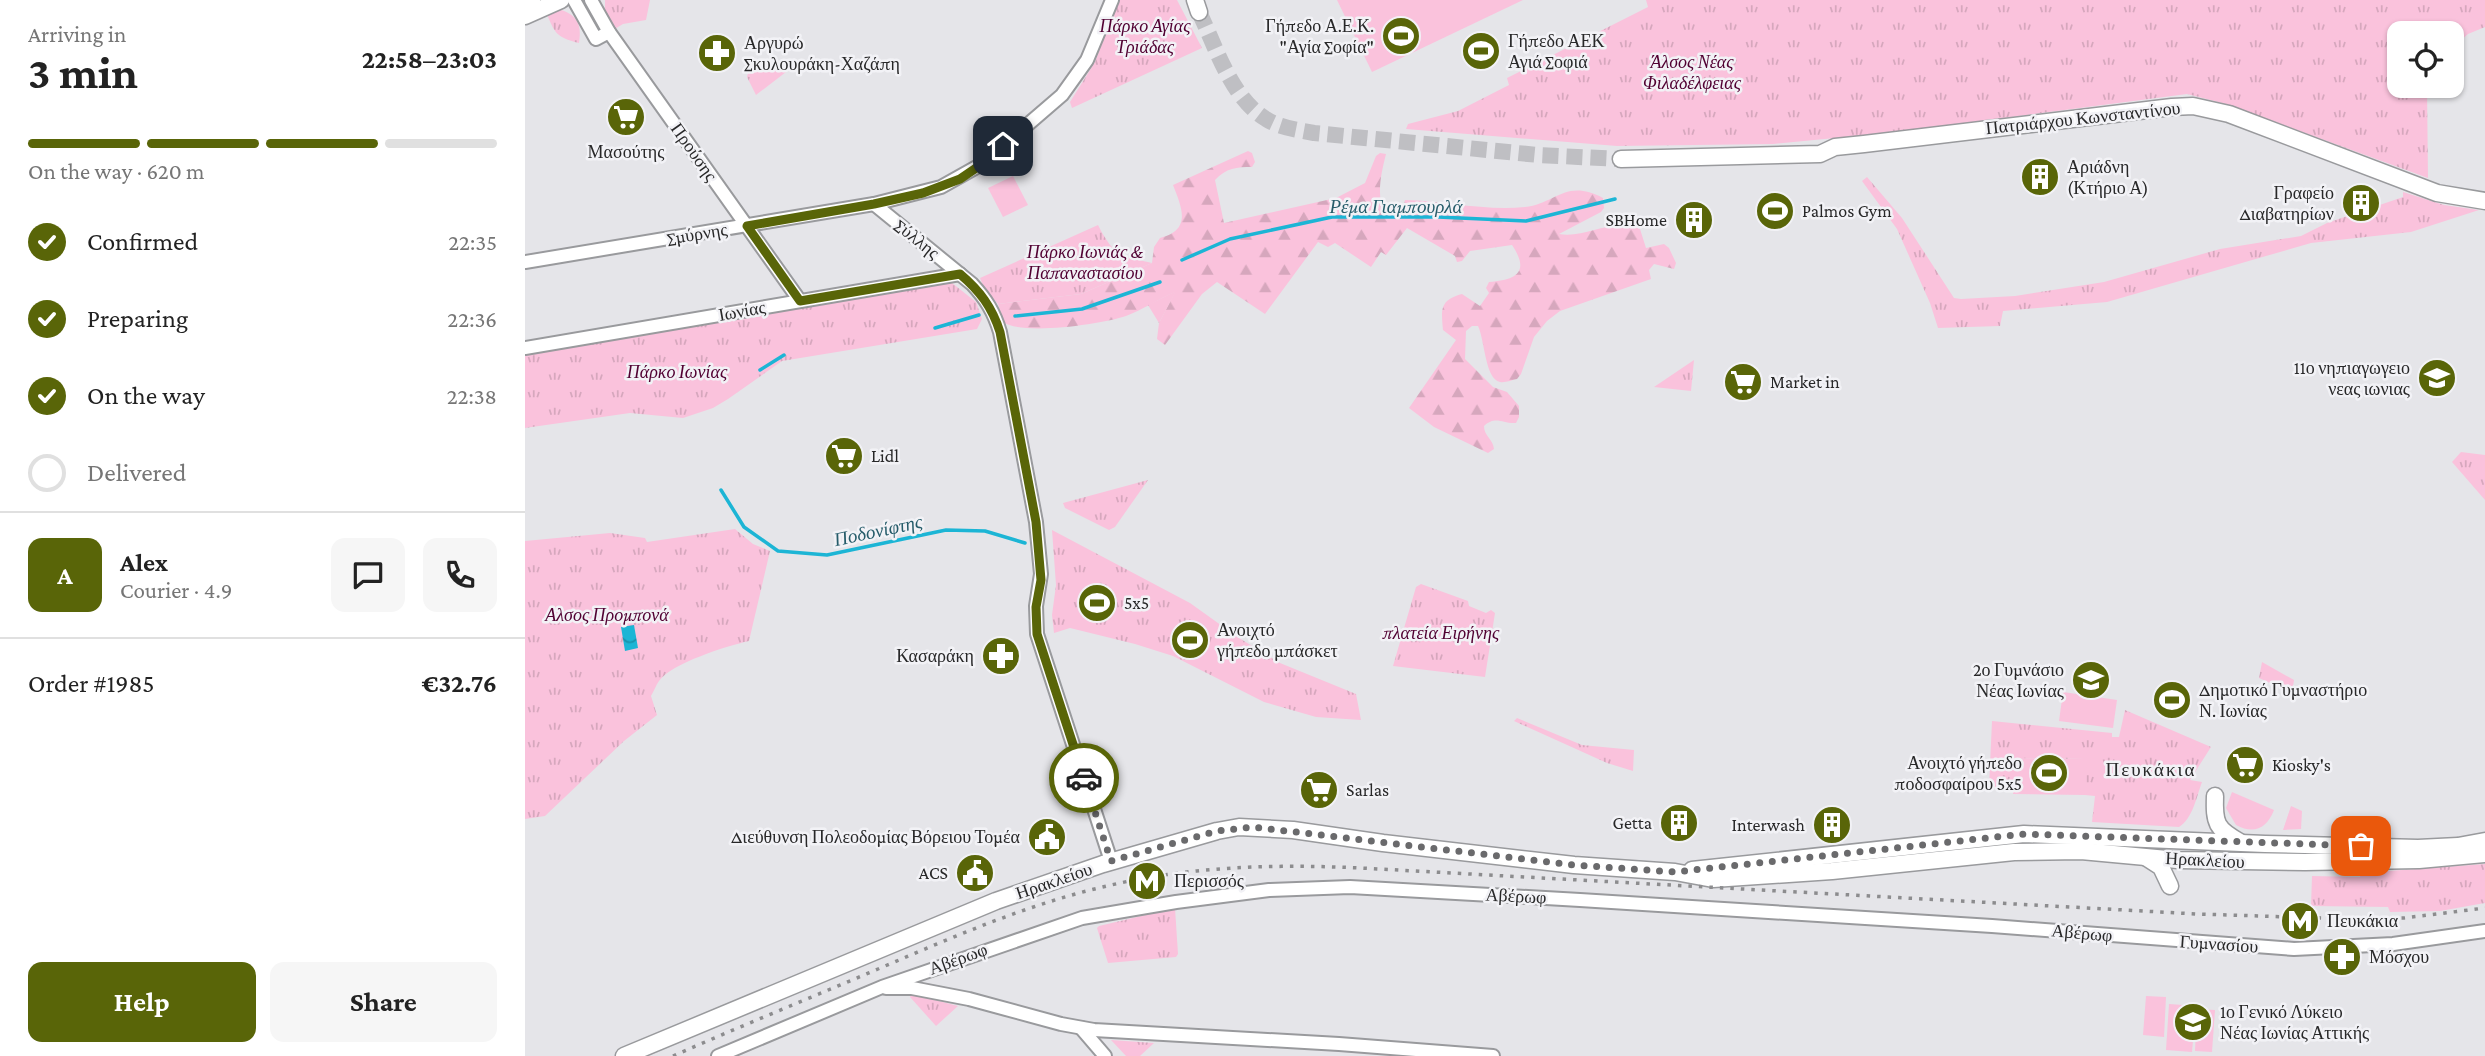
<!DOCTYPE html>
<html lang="en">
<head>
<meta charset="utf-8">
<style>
	body { margin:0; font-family:"Crimson Pro",serif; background:#f6f6f6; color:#222; height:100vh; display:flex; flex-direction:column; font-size:26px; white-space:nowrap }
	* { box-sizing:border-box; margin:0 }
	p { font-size:23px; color:#767676 }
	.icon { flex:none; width:38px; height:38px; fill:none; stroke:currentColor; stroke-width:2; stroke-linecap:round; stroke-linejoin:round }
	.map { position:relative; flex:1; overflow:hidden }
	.panel { display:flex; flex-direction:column; background:#fff; width:525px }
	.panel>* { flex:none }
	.fabs { position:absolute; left:1862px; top:21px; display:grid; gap:14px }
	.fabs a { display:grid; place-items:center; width:77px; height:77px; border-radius:14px; background:#fff; box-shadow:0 2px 5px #0004; font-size:35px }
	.pin { position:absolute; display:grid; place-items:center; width:60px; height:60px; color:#fff; margin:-30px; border-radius:14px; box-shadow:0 4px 10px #0006 }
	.courier { position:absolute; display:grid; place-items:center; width:70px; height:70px; margin:-35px; border:5px solid #596508; border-radius:50%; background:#fff; color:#222; box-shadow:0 2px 9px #0007 }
	.head em { font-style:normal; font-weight:700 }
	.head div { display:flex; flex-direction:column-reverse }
	.head { display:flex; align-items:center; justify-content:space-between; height:119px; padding:0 28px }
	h1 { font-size:46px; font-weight:700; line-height:52px }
	.bar { display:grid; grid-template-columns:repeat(4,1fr); gap:10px 7px; align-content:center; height:84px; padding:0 28px }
	.bar i { height:9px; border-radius:5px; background:#e0e0e0 }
	.bar .current { background:#596508 }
	.bar p { grid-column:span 4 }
	.line { display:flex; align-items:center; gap:18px; padding:0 28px; border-top:2px solid #e0e0e0 }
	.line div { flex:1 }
	.round { display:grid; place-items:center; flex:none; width:74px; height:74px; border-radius:14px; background:#f6f6f6 }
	ol { padding:0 28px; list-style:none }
	li { display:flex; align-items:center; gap:21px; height:77px }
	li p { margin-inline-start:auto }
	li .icon { padding:7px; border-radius:50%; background:#596508; color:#fff; stroke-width:4 }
	li:last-child { color:#767676 }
	li i { width:38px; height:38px; border:4px solid #e0e0e0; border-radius:50% }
	.action { display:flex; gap:14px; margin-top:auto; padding:14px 28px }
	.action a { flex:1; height:80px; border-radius:14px; background:#596508; color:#fff; font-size:28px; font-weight:700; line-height:80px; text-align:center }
	.action a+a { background:#f6f6f6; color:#222 }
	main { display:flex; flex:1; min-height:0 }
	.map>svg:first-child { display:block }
	.green { fill:#fac2dc }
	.forest { fill:url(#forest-firs) }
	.park { fill:url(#park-tufts) }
	.water { fill:url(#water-waves) }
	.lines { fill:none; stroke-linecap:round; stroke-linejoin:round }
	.stream { stroke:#1cb5d5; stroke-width:3.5 }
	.major-tunnel { stroke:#bfbfc3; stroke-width:16; stroke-dasharray:16 8; stroke-linecap:butt }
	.minor-casing { stroke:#999a9d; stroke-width:16 }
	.major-casing { stroke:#999a9d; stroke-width:19 }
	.minor { stroke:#fff; stroke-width:12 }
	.major { stroke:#fff; stroke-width:16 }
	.rail { stroke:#8c8c8e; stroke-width:3.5; stroke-dasharray:3.5 7; stroke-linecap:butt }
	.done { stroke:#6a6a6c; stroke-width:7; stroke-dasharray:0 12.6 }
	.route { stroke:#596508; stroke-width:9 }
	.labels { text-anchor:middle; stroke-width:5; stroke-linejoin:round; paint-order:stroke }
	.park-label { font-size:18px; font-style:italic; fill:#510032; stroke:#f2f2f6 }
	.poi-label { font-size:18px; fill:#282829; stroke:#f2f2f6; text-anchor:start }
	.street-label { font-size:18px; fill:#282829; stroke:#f2f2f6 }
	.water-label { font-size:19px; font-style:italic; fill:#265c6a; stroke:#f2f2f6 }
	.neighbourhood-label { font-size:19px; letter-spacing:2px; fill:#282829; stroke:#f2f2f6 }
</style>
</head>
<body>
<main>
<section class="panel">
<div class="head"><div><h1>3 min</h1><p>Arriving in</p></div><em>22:58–23:03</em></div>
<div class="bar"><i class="current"></i><i class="current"></i><i class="current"></i><i></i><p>On the way · 620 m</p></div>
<ol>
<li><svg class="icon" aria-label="check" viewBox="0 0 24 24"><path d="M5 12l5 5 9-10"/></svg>Confirmed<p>22:35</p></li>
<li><svg class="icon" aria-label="check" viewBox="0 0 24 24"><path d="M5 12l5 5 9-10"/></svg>Preparing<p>22:36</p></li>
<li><svg class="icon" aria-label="check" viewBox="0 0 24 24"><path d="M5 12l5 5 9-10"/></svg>On the way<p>22:38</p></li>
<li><i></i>Delivered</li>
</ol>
<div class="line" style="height:126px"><b class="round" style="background:#596508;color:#fff">A</b><div><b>Alex</b><p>Courier · 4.9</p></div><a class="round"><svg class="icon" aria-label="chat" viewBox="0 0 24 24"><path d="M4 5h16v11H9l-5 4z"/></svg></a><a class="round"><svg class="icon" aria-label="phone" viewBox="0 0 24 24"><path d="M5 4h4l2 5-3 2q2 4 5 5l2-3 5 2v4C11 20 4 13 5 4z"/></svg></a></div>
<div class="line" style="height:91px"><div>Order #1985</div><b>€32.76</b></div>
<div class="action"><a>Help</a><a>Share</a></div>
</section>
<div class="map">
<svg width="1960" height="1056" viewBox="0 0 1960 1056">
	<defs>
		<pattern id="forest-firs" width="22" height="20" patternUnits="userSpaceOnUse" patternTransform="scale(1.75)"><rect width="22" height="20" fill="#fac2dc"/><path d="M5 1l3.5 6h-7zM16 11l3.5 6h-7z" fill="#d6a7bd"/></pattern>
		<pattern id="park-tufts" width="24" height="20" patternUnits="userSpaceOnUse" patternTransform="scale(1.75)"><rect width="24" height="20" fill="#fac2dc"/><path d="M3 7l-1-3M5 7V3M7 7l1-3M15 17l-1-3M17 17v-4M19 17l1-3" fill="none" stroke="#d6a7bd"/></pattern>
		<pattern id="water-waves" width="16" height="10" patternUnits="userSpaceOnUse" patternTransform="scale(1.75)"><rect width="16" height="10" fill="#1cb5d5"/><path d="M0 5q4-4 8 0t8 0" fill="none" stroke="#1993ad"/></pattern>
	</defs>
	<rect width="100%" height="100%" fill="#e5e5e9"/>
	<g class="green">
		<path d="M812,0H998L847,72Z"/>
		<path d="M488,176L503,205L478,217L463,188Z"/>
		<path d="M1538,692L1592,700L1588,728L1534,721Z"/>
		<path d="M1488,758L1560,759V795L1488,794Z"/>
		<path d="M1707,792L1749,810C1742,828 1729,835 1711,825L1701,808Z"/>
		<path d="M1766,806L1777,811L1776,829L1758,830Z"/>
		<path d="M1621,996L1641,997L1639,1037L1618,1035Z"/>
		<path d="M1644,1004L1671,1006L1667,1052L1641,1050Z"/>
		<path d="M1672,1009L1690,1010L1687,1052L1670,1051Z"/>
	</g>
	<path class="forest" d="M723,151L727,153L730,162L727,167C712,167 701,168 690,180L699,223L811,198L840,183L851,156L855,153L861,154C856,174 852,192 858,211L877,214L880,200C920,201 960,211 1000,207C1030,204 1041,178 1078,198L1079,208L1076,212L1034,234C1060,239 1087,217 1115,229L1121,248L1139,244L1144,248L1151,263L1149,269L1129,264L1124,270L1126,279L1035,311L1022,321L1009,337L996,374L992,379C987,380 980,383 975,382C960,379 960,341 953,326H947L941,331L940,359L968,387L982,392L994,406V417L991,423C977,424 971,415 959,426C959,436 968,439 969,449L963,453L909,427L884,408L931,340L918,330C916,309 915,300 937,294L955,306L964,293L961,288L964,282C992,280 1005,272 987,245L945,251L937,261L932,262L930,256L882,228L861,255L856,252L846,267L810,243L803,247L793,242L740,314L692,282L677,294L640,345L632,339L634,323L650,292C634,299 617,310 601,316C577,324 498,336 478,322L473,304L556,294L627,263L629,247L635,238C667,230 657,208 648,185Z"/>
	<g class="park">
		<path d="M80,0H125L121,20L98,24L88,30L80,10Z"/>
		<path d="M593,0H652L677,48L547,108L545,102L570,62Z"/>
		<path d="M1121,0H1960V27L1943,34L1927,48V33H1874V86H1902L1903,178L1701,104L1662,94L1372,132L1248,144L1092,146L881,129L883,124L933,111L984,85L982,78L1123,7Z"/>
		<path d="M28,8C49,12 58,21 54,43C30,37 30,33 20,10Z"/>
		<path d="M227,59L263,68L261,72L231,95L222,77Z"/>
		<path d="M1342,177L1377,218L1429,298L1436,299L1490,296L1579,282L1695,249L1776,236L1802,223L1878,197V192L1919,205L1954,210L1886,232L1786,243L1582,302L1478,311L1475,326L1413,328L1405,303L1372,229L1337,181Z"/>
		<path d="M573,225C589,256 595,256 627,263L556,294L473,304L459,288L455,278Z"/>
		<path d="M422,279L451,302L457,319L452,329L257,361L203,399L188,408L158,418L105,413L0,428V352Z"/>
		<path d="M651,291L634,323L623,305Z"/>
		<path d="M1169,360L1166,391L1129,387Z"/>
		<path d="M1936,452L1960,455V500L1927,462Z"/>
		<path d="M623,480L590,527L584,530L540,508L538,503Z"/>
		<path d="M210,529L228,544L245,551L224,641C202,646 147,663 134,681C131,685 129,691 126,696L132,715L99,741L20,816L0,819V541L85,533L120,538L122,542Z"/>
		<path d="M527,530L665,603L714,638L755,663L831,694L836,720L791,717L739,702L648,656L610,644L545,628L529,633L527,615L531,585Z"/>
		<path d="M896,584L943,601L944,606L961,613L966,610L970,613L960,677L868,666L891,587Z"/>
		<path d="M1737,662L1769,680L1767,693L1734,678Z"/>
		<path d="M1600,710L1686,747L1665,780L1677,782C1671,798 1668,818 1654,827L1567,822L1570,796L1560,795V759L1488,758V788L1464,787L1467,721L1587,733V737H1594Z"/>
		<path d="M992,718L1057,745L1109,750L1108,771L1082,763L989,721Z"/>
		<path d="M1960,864V903L1915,911L1865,912L1863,907L1786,906L1787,876L1835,877L1836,873Z"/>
		<path d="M650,908L653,954L651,957L583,963L572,928L574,926Z"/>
		<path d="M387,994L433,1006L411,1026L385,997Z"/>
		<path d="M586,1040L629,1043L615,1056H601Z"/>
	</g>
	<path class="water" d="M109,625L113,648L100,651L96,627Z"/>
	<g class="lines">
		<g class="stream">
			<path d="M657,260L705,239L807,217H913L1001,221L1090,199"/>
			<path d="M490,316L557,309L635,282"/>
			<path d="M410,328L454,315"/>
			<path d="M235,370L259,355"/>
			<path d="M196,490L219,527L253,551L302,555L421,530L460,531L500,543"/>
		</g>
		<path class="major-tunnel" d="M674,12C691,47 706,98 741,119C755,128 773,130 789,133L1013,155L1096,159"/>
		<defs>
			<g id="minor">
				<path d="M49,0L71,39L84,32"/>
				<path d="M66,0L84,32L275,301"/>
				<path d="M349,204L447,284C461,299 469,312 475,332L511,522L516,574L511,606L512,634L586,861"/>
				<path d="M0,262L349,204L416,187L457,164L537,95L562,60L587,0"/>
				<path d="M0,348L435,274"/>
				<path d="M361,988H387L444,999L536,1024L569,1030L814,1044L968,1056"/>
				<path d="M556,1028L580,1056"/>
				<path d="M193,1056L357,987L557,918L651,902L744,890L825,887L1055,900L1467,926L1769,949L1868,944L1960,931"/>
			</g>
			<g id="major">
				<path d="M670,0L674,12"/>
				<path d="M0,3L7,0"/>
				<path d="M0,16L36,0"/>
				<path d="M1096,159L1295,154L1310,147L1339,144L1647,107L1668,106L1704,114L1912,193L1960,201"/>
				<path d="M1690,796C1689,823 1691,829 1715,842"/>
				<path d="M1622,858L1636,867L1645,886"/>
				<path d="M1167,870L1499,834L1740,844L1893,848L1933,846L1960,841"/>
				<path d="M99,1056L471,901L578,864L692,831L714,827L768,830L858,843L1049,865L1150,872L1188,879L1307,871L1489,852L1556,851L1653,860L1780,862L1894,860L1960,854"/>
			</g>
		</defs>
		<use href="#minor" class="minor-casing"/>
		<use href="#major" class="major-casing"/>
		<use href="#minor" class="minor"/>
		<use href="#major" class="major"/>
		<path class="rail" d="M148,1056C216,1026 285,998 353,969C428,937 503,904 582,886C665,866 751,864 836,868L1672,914L1828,919L1879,918L1960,908"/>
	</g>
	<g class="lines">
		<path class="done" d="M559,778L586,861L692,831L728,827L1049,865L1150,872L1499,834L1836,846"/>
		<path class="route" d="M478,146L457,164L435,179L398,193L349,204L222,226L275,301L435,274C455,291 467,307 475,332L511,522L516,580L511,607L512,634L559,778"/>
	</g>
	<defs>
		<symbol id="stadium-disc" viewBox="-11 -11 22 22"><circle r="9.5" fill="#596508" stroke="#f2f2f6"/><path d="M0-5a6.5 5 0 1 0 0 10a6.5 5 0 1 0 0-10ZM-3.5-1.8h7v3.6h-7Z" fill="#fff"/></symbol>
		<symbol id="pharmacy-disc" viewBox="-11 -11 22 22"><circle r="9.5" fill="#596508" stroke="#f2f2f6"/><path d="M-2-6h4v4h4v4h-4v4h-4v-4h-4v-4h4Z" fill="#fff"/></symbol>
		<symbol id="supermarket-disc" viewBox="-11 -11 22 22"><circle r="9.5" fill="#596508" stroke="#f2f2f6"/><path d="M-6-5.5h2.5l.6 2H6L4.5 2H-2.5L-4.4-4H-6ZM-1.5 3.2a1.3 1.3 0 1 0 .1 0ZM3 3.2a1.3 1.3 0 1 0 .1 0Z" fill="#fff"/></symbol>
		<symbol id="building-disc" viewBox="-11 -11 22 22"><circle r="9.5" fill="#596508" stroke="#f2f2f6"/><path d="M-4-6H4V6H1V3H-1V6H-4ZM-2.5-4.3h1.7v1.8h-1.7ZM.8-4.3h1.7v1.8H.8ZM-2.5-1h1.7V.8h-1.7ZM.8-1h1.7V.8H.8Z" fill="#fff"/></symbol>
		<symbol id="school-disc" viewBox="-11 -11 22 22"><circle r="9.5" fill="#596508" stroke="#f2f2f6"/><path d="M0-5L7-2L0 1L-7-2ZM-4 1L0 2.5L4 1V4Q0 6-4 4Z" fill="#fff"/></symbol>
		<symbol id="civic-disc" viewBox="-11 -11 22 22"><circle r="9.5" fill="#596508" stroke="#f2f2f6"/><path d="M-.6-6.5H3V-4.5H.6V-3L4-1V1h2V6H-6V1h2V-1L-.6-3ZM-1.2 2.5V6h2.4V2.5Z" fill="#fff"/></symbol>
		<symbol id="metro-disc" viewBox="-11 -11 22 22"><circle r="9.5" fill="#596508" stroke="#f2f2f6"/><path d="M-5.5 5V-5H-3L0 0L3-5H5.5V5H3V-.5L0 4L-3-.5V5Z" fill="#fff"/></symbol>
	</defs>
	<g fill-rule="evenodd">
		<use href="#stadium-disc" x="854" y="14" width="44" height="44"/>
		<use href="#stadium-disc" x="934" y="29" width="44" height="44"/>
		<use href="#pharmacy-disc" x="170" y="31" width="44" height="44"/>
		<use href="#supermarket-disc" x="79" y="95" width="44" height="44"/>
		<use href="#building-disc" x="1493" y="155" width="44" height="44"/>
		<use href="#building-disc" x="1814" y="181" width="44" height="44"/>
		<use href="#stadium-disc" x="1228" y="189" width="44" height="44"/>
		<use href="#building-disc" x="1147" y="198" width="44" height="44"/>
		<use href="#school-disc" x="1890" y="356" width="44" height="44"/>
		<use href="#supermarket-disc" x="1196" y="360" width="44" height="44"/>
		<use href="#supermarket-disc" x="297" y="434" width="44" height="44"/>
		<use href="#stadium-disc" x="550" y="581" width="44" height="44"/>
		<use href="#stadium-disc" x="643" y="618" width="44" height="44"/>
		<use href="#pharmacy-disc" x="454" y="634" width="44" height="44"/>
		<use href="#school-disc" x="1544" y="658" width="44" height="44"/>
		<use href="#stadium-disc" x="1625" y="678" width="44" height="44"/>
		<use href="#supermarket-disc" x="1698" y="743" width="44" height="44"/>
		<use href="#stadium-disc" x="1502" y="751" width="44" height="44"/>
		<use href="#supermarket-disc" x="772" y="768" width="44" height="44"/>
		<use href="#building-disc" x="1132" y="801" width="44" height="44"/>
		<use href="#building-disc" x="1285" y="803" width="44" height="44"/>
		<use href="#civic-disc" x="500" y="815" width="44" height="44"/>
		<use href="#civic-disc" x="428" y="851" width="44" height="44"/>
		<use href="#metro-disc" x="600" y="859" width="44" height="44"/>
		<use href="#metro-disc" x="1753" y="899" width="44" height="44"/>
		<use href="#pharmacy-disc" x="1795" y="935" width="44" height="44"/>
		<use href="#school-disc" x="1646" y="1000" width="44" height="44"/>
	</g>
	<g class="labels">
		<g class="park-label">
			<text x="620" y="32">Πάρκο Αγίας<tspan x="620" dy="21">Τριάδας</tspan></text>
			<text x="1167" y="68">Άλσος Νέας<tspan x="1167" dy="21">Φιλαδέλφειας</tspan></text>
			<text x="560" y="258">Πάρκο Ιωνιάς &amp;<tspan x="560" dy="21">Παπαναστασίου</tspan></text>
			<text x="152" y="378">Πάρκο Ιωνίας</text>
			<text x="82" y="621">Αλσος Προμπονά</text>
			<text x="916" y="639">πλατεία Ειρήνης</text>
		</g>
		<g class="poi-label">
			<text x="849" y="32" text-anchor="end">Γήπεδο Α.Ε.Κ.<tspan x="849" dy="21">"Αγία Σοφία"</tspan></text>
			<text x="983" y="47">Γήπεδο ΑΕΚ<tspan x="983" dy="21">Αγιά Σοφιά</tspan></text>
			<text x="219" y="49">Αργυρώ<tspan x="219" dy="21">Σκυλουράκη-Χαζάπη</tspan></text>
			<text x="101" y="158" text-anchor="middle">Μασούτης</text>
			<text x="1542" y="173">Αριάδνη<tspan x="1542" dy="21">(Κτήριο Α)</tspan></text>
			<text x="1809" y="199" text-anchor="end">Γραφείο<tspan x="1809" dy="21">Διαβατηρίων</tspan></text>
			<text x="1277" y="217">Palmos Gym</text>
			<text x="1142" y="226" text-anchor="end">SBHome</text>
			<text x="1885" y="374" text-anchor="end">11ο νηπιαγωγειο<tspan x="1885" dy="21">νεας ιωνιας</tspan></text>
			<text x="1245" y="388">Market in</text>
			<text x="346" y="462">Lidl</text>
			<text x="599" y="609">5x5</text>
			<text x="692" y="636">Ανοιχτό<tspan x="692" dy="21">γήπεδο μπάσκετ</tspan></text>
			<text x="449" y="662" text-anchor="end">Κασαράκη</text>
			<text x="1539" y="676" text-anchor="end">2ο Γυμνάσιο<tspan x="1539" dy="21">Νέας Ιωνίας</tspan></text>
			<text x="1674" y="696">Δημοτικό Γυμναστήριο<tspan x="1674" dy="21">Ν. Ιωνίας</tspan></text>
			<text x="1497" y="769" text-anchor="end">Ανοιχτό γήπεδο<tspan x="1497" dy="21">ποδοσφαίρου 5x5</tspan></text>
			<text x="1747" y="771">Kiosky's</text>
			<text x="821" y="796">Sarlas</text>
			<text x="1127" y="829" text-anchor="end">Getta</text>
			<text x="1280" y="831" text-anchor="end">Interwash</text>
			<text x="495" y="843" text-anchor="end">Διεύθυνση Πολεοδομίας Βόρειου Τομέα</text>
			<text x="423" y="879" text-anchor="end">ACS</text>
			<text x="649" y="887">Περισσός</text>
			<text x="1802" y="927">Πευκάκια</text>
			<text x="1844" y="963">Μόσχου</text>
			<text x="1695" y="1018">1ο Γενικό Λύκειο<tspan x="1695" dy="21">Νέας Ιωνίας Αττικής</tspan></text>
		</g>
		<g class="street-label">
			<text transform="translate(1558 118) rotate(-6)" y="6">Πατριάρχου Κωνσταντίνου</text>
			<text transform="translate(169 152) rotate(55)" y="6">Προύσης</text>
			<text transform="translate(172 234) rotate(-9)" y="6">Σμύρνης</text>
			<text transform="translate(392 239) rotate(39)" y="6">Σύλλης</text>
			<text transform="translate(217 311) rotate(-10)" y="6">Ιωνίας</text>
			<text transform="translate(1680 860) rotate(3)" y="6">Ηρακλείου</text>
			<text transform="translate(529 881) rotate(-19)" y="6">Ηρακλείου</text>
			<text transform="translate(991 896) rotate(3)" y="6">Αβέρωφ</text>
			<text transform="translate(1557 933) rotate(5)" y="6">Αβέρωφ</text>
			<text transform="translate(1694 944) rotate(4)" y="6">Γυμνασίου</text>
			<text transform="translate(433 959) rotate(-20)" y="6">Αβέρωφ</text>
		</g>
		<g class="water-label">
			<text x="871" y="213">Ρέμα Γιαμπουρλά</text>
			<text transform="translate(353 530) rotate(-12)" y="7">Ποδονίφτης</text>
		</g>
		<g class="neighbourhood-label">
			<text x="1626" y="776">Πευκάκια</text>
		</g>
	</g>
</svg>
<div class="fabs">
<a><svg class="icon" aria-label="locate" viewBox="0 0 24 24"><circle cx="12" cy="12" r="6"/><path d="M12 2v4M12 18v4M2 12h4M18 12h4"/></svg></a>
</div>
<div class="pin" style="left:1836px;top:846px;background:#ea580c"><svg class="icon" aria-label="bag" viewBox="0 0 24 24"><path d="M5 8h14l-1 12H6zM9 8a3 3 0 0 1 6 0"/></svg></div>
<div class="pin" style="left:478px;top:146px;background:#1f2937"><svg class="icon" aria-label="home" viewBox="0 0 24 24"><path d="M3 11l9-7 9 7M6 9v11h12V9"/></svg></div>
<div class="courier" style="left:559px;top:778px"><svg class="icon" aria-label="car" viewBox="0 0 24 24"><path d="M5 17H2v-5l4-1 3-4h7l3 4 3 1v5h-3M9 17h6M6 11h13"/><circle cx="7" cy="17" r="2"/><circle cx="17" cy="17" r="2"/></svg></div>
</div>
</main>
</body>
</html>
